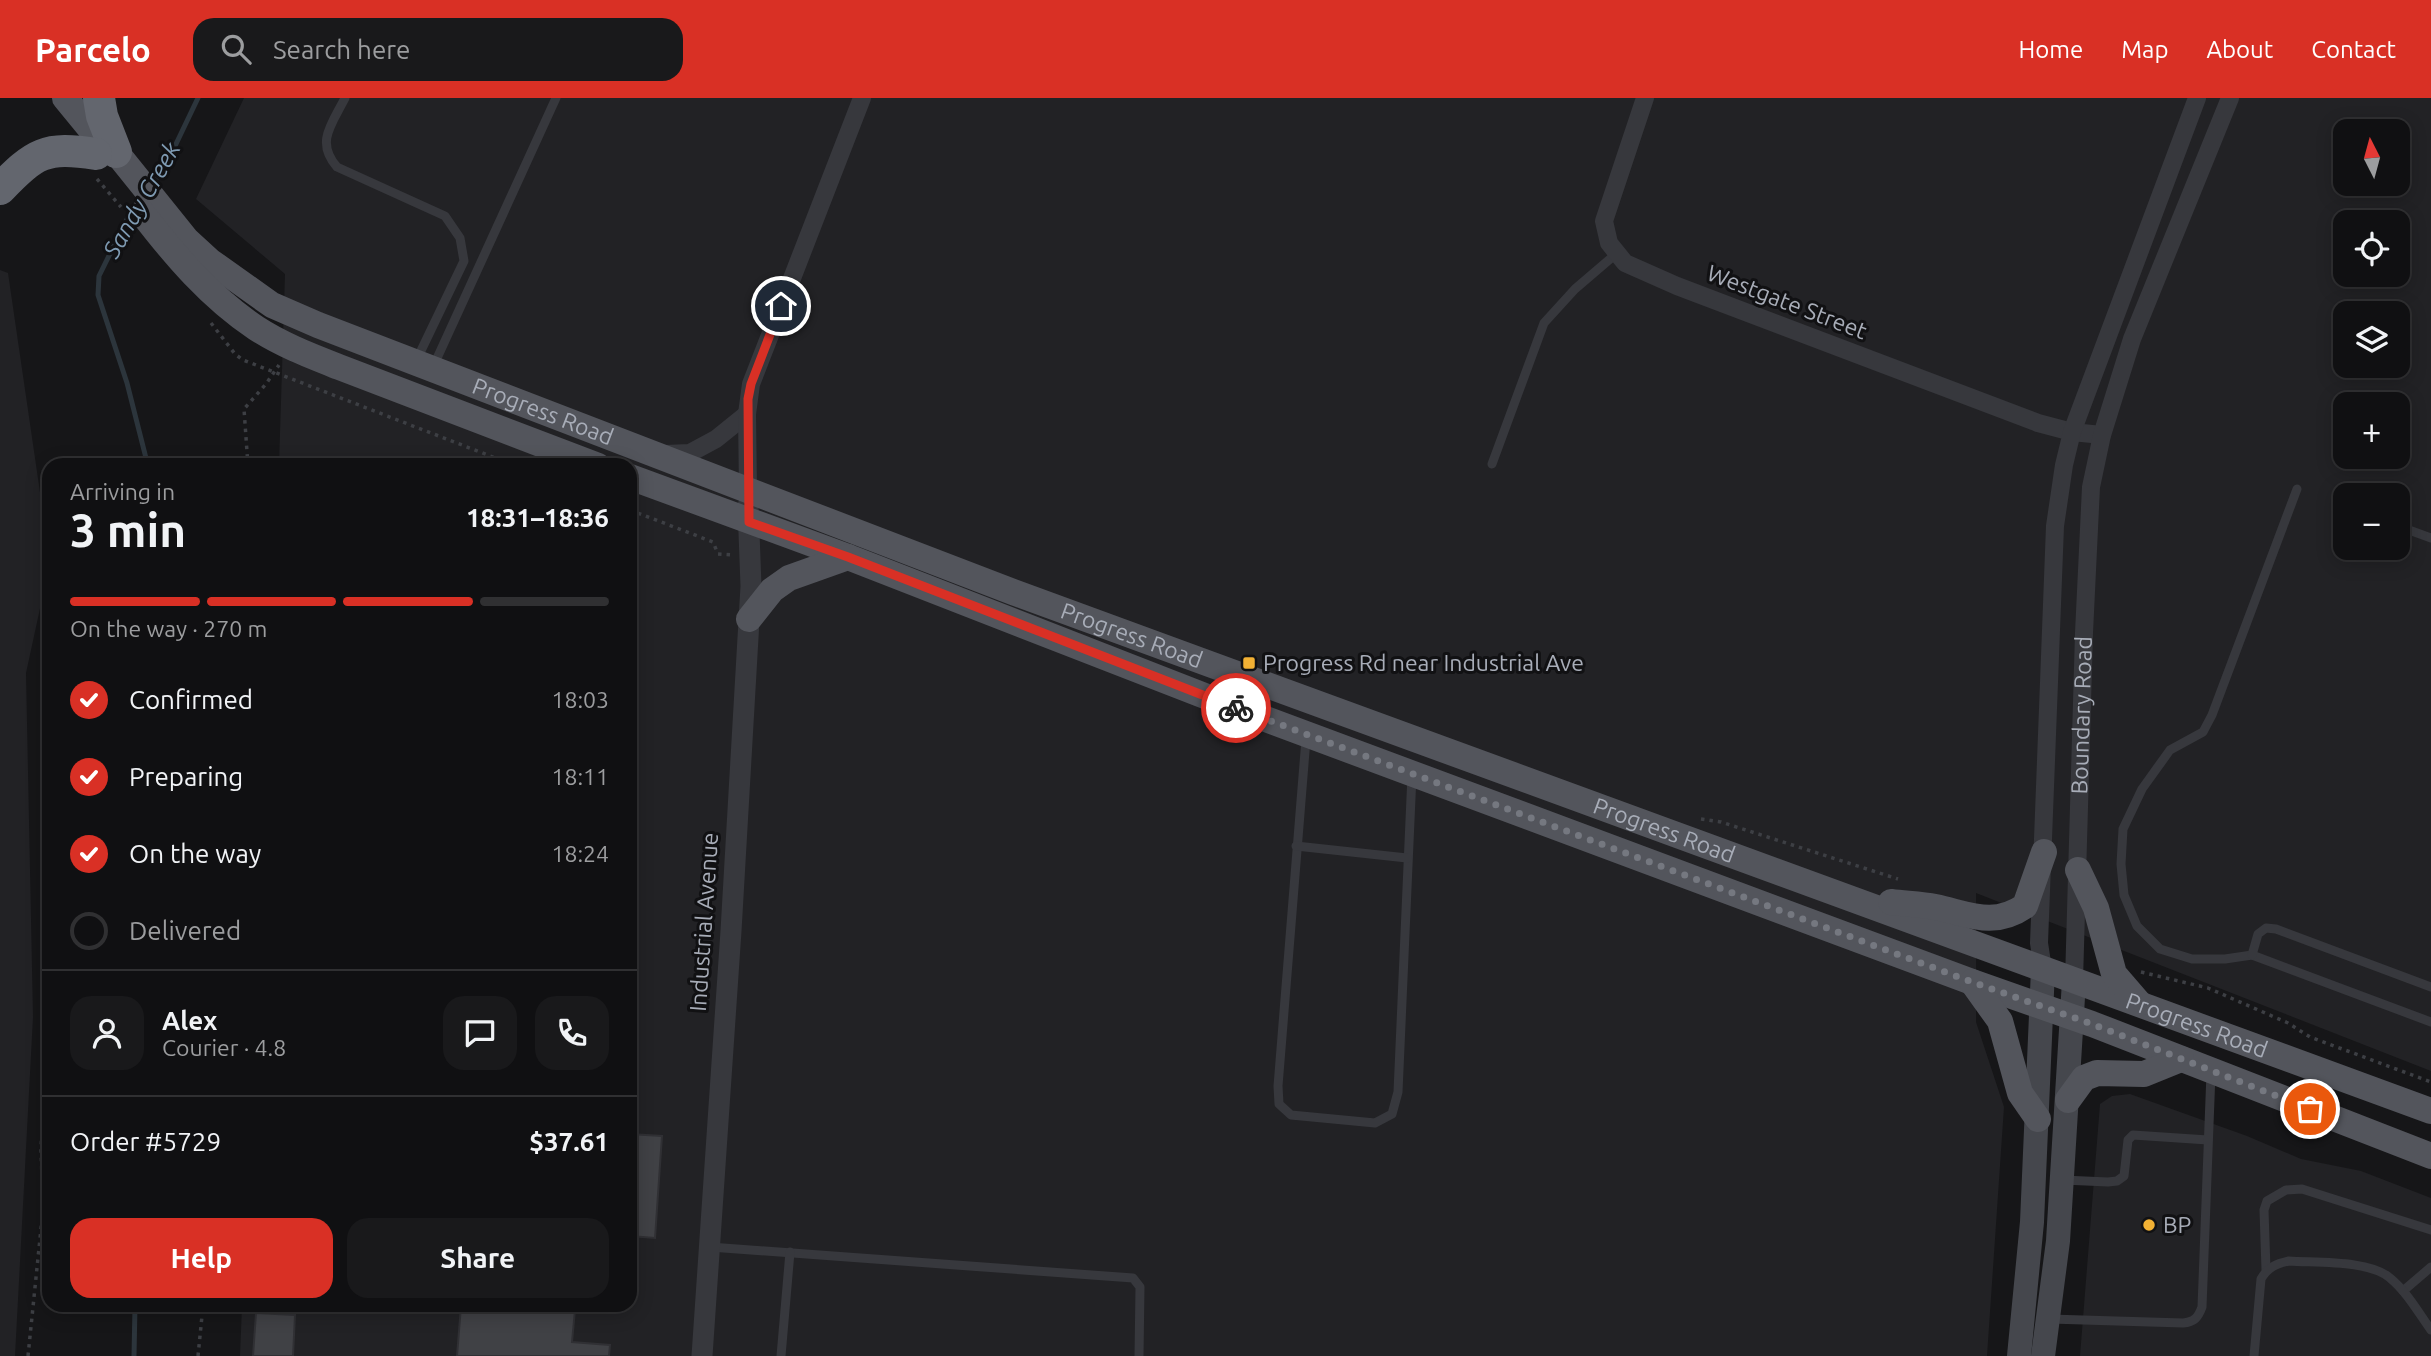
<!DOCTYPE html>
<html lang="en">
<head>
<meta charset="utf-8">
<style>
	body { margin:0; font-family:Ubuntu,sans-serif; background:#19191b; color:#f1f3f6; height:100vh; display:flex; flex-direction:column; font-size:26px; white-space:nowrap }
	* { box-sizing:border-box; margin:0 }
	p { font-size:23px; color:#9c9d9f }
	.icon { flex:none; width:38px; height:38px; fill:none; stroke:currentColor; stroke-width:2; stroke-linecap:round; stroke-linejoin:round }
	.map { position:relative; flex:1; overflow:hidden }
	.details { position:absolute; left:42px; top:360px; width:595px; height:854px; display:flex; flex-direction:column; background:#101012; border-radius:21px; box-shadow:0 4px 18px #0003,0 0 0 2px #303032 }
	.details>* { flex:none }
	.needle { width:46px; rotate:354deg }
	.controls { position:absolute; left:2333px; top:21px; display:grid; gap:14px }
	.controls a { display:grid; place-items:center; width:77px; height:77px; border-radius:14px; background:#101012; box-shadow:0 4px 18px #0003,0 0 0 2px #303032; font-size:35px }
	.pin { position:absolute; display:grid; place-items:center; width:60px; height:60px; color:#fff; margin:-30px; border:4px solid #fff; border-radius:50%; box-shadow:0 2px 7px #0007 }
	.courier { position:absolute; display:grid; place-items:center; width:70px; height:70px; margin:-35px; border:5px solid #d93025; border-radius:50%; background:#fff; color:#222; box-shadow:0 2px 9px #0007 }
	.summary em { font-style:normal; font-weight:700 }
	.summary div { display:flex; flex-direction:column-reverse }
	.summary { display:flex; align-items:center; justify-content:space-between; height:119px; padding:0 28px }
	h1 { font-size:46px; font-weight:700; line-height:52px }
	.bar { display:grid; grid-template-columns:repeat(4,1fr); gap:10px 7px; align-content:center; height:84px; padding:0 28px }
	.bar i { height:9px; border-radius:5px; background:#303032 }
	.bar .selected { background:#d93025 }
	.bar p { grid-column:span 4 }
	.line { display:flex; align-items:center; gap:18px; padding:0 28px; border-top:2px solid #303032 }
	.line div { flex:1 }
	.round { display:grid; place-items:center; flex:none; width:74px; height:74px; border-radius:21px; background:#19191b }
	ol { padding:0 28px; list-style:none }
	li { display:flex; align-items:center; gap:21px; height:77px }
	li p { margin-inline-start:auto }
	li .icon { padding:7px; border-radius:50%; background:#d93025; color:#fff; stroke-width:4 }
	li:last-child { color:#9c9d9f }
	li i { width:38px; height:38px; border:4px solid #303032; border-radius:50% }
	.cta { display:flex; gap:14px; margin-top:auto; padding:14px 28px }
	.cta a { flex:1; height:80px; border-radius:21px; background:#d93025; color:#fff; font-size:28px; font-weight:700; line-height:80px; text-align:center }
	.cta a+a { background:#19191b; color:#f1f3f6 }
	header { display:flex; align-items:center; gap:42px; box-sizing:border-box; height:98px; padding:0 35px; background:#d93025; color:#fff }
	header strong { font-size:33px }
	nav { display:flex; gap:38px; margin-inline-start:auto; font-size:24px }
	.search { width:490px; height:63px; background:#19191b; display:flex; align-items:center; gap:18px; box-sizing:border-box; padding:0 24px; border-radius:21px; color:#9c9d9f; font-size:26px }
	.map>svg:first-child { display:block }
	.built { fill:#222225; fill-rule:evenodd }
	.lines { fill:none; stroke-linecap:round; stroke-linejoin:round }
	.stream { stroke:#2c353c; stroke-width:5 }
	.building { fill:#404145; stroke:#303034; stroke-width:2 }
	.path { stroke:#3d3f44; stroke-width:3.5; stroke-dasharray:3.5 5; stroke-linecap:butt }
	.service { stroke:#37383d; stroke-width:9 }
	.minor { stroke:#37383d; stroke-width:18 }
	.tertiary { stroke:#37383d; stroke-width:21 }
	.secondary { stroke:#45474d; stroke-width:24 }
	.primary { stroke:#53555c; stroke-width:26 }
	.motorway { stroke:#63666e; stroke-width:32 }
	.done { stroke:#757880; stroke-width:7; stroke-dasharray:0 12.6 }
	.route { stroke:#d93025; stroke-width:9 }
	.poi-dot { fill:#f2b134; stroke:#111113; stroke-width:2.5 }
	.labels { text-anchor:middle; stroke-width:6; stroke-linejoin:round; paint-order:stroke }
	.street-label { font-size:23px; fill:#a8adb8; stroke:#111113 }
	.poi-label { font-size:23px; fill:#a8adb8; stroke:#111113; text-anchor:start }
	.water-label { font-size:24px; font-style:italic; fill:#7f9bb3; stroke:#111113 }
</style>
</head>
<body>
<header>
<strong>Parcelo</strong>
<div class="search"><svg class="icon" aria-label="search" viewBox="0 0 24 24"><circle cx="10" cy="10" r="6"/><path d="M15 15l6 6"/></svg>Search here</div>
<nav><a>Home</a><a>Map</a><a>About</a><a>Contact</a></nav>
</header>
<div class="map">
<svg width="2431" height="1258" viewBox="0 0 2431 1258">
	<rect width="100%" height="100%" fill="#161618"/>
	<g class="built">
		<path d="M244,0H2431V973L1976,795V924L2004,1009L1987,1258H240L242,1208H630V368L279,367L285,176L196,101ZM2345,33H2398V86H2345ZM2345,124H2398V177H2345ZM2345,215H2398V268H2345ZM2345,306H2398V359H2345ZM2345,397H2398V450H2345Z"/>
		<path d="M0,172L8,175L49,456V469L26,575L33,919L15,1258H0Z"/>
		<path d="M2130,996L2247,1038L2301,1061L2361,1073L2431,1100V1258H2080L2100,1006L2112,998Z"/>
	</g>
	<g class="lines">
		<g class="stream">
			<path d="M152,86L165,69L198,0"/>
			<path d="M131,113L99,178L98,197L127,285L148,368"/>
			<path d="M134,1258L135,1208"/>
		</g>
	</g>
	<g class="building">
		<path d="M630,1036L662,1038L655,1140L630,1138Z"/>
		<path d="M461,1208H519L575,1212L572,1244L610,1247L609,1258H457Z"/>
		<path d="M256,1215L295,1217L293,1258H253Z"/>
	</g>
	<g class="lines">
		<g class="path">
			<path d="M97,81L121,109"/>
			<path d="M211,225L235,256L243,262L516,368"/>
			<path d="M248,368L244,311L266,286L279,267"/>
			<path d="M630,412L713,444L718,456L732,457"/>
			<path d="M1701,721L1721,724L1898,781"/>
			<path d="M2141,874L2208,890L2288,925L2310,939L2431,984"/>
			<path d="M28,1258L43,1111L41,1050L49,921"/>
			<path d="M198,1258L203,1208"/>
		</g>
		<g class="service">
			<path d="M345,0C332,26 315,44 337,69L445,118L460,140L464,163L417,261"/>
			<path d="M433,269L556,0"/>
			<path d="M1492,366L1544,225L1575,191L1617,155"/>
			<path d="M2297,391L2212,617L2203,634L2170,652L2142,691L2123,731L2121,766L2124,797L2137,828L2160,851L2192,861H2225L2252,857L2431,924"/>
			<path d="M2398,428L2431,440"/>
			<path d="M1306,641L1278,988L1279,1006L1291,1017L1375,1025L1392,1016L1398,994L1412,677"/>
			<path d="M1296,748L1407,760"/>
			<path d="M2252,857L2258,836L2266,830L2276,831L2431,889"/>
			<path d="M2063,1082L2108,1084L2117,1083L2124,1078L2128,1042L2133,1037L2208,1042"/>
			<path d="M710,1149L1133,1180L1140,1189L1139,1258"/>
			<path d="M2266,1172L2264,1112L2267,1103L2286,1092L2302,1091L2431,1132"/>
			<path d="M2403,1193L2431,1169"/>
			<path d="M2050,1221L2183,1225C2194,1224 2198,1220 2202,1209L2211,975"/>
			<path d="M781,1258L790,1154"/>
			<path d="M2254,1258L2261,1181C2268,1169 2276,1166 2289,1163C2316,1165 2370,1162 2390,1180C2407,1194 2418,1214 2431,1232"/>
		</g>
		<g class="minor">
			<path d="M1645,0L1604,123L1609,145L1625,165L1677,188L2038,325L2072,334L2102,337"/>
			<path d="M665,356L690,355L716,341L747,316"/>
			<path d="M748,392L747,316L751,286L862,0"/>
			<path d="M2043,871L2039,845L2055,428L2064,367L2072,334L2197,0"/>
			<path id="s1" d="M2074,883L2084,535L2091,389L2102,337L2132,241L2230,0"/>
		</g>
		<path class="tertiary" d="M702,1258L731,833L751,488L748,408"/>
		<g class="secondary">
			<path d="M2019,1258L2032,1124L2043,871"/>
			<path d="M2043,1258L2058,1143L2074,883"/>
		</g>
		<g class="primary">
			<path id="s2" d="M65,0L97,39L116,54L186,141L210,163L272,207L318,227L1013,494L2431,1013"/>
			<path d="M142,115C175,158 210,199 256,230C282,247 311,258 339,269L598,368"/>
			<path d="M630,379L848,459L1228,607L1972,884L2092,926L2431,1058"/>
			<path d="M749,521L772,492L789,480L848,459"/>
			<path d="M2078,772L2096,810L2114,876L2139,905"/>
			<path d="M1891,804C1906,806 1921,806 1935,809C1969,816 1993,830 2025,808L2044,754"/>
			<path d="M1972,884L2000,923L2020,995L2038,1021"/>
			<path d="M2068,1002L2084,980L2097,975L2144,976L2181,961"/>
		</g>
		<g class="motorway">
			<path d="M99,0L102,18L116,54"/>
			<path d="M0,91C35,55 45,48 96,56"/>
		</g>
	</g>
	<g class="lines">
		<path class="done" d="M1236,610L1972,884L2092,926L2310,1011"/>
		<path class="route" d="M781,208L751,286L748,301L749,424L848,459L1236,610"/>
	</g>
	<g class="poi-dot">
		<rect x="1242" y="558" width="14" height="14" rx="3.5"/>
		<circle cx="2149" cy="1127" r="7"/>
	</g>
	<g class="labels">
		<g class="street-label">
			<text transform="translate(1787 204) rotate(21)" y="8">Westgate Street</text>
			<text dy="8" stroke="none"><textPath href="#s2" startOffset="586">Progress Road</textPath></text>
			<text dy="8" stroke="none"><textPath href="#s2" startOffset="1216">Progress Road</textPath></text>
			<text dy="8" stroke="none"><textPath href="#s1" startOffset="266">Boundary Road</textPath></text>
			<text dy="8" stroke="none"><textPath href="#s2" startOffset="1783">Progress Road</textPath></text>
			<text transform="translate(704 824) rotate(-86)" y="8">Industrial Avenue</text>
			<text dy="8" stroke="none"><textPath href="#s2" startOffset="2350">Progress Road</textPath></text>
		</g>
		<g class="poi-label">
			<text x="1263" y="573">Progress Rd near Industrial Ave</text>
			<text x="2163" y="1135">BP</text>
		</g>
		<g class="water-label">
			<text transform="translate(142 102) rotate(-60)" y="8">Sandy Creek</text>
		</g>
	</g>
</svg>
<div class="controls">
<a><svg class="needle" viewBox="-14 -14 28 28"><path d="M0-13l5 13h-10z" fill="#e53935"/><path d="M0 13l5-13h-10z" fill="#9c9d9f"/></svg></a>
<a><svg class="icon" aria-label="locate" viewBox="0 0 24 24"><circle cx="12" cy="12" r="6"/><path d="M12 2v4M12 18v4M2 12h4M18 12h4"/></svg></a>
<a><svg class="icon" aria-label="layers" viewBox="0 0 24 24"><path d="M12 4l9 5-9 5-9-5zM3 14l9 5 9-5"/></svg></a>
<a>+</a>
<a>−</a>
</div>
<div class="pin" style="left:2310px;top:1011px;background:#ea580c"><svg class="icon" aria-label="bag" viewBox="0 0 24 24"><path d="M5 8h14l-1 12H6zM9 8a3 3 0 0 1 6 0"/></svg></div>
<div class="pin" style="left:781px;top:208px;background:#1f2937"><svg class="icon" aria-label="home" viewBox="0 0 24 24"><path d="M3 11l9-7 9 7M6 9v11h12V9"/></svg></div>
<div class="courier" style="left:1236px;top:610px"><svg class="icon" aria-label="bike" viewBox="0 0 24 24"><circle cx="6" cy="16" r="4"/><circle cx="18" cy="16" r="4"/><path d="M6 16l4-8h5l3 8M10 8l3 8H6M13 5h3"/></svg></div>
<section class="details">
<div class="summary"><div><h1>3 min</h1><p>Arriving in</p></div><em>18:31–18:36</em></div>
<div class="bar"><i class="selected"></i><i class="selected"></i><i class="selected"></i><i></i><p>On the way · 270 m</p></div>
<ol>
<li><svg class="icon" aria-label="check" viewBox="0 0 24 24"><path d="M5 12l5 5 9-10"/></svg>Confirmed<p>18:03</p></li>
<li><svg class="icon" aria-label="check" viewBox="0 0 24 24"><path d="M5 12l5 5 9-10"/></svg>Preparing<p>18:11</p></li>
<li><svg class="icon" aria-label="check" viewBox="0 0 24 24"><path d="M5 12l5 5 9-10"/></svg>On the way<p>18:24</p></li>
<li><i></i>Delivered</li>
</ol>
<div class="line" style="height:126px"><a class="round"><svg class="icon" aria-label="person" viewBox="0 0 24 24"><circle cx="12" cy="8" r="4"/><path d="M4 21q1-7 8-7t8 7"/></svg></a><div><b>Alex</b><p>Courier · 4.8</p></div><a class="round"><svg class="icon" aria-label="chat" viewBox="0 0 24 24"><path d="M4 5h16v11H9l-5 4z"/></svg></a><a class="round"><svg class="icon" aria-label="phone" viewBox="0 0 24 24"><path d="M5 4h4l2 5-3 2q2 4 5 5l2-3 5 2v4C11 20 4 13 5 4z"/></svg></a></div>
<div class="line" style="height:91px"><div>Order #5729</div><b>$37.61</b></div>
<div class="cta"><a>Help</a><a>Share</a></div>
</section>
</div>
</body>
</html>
